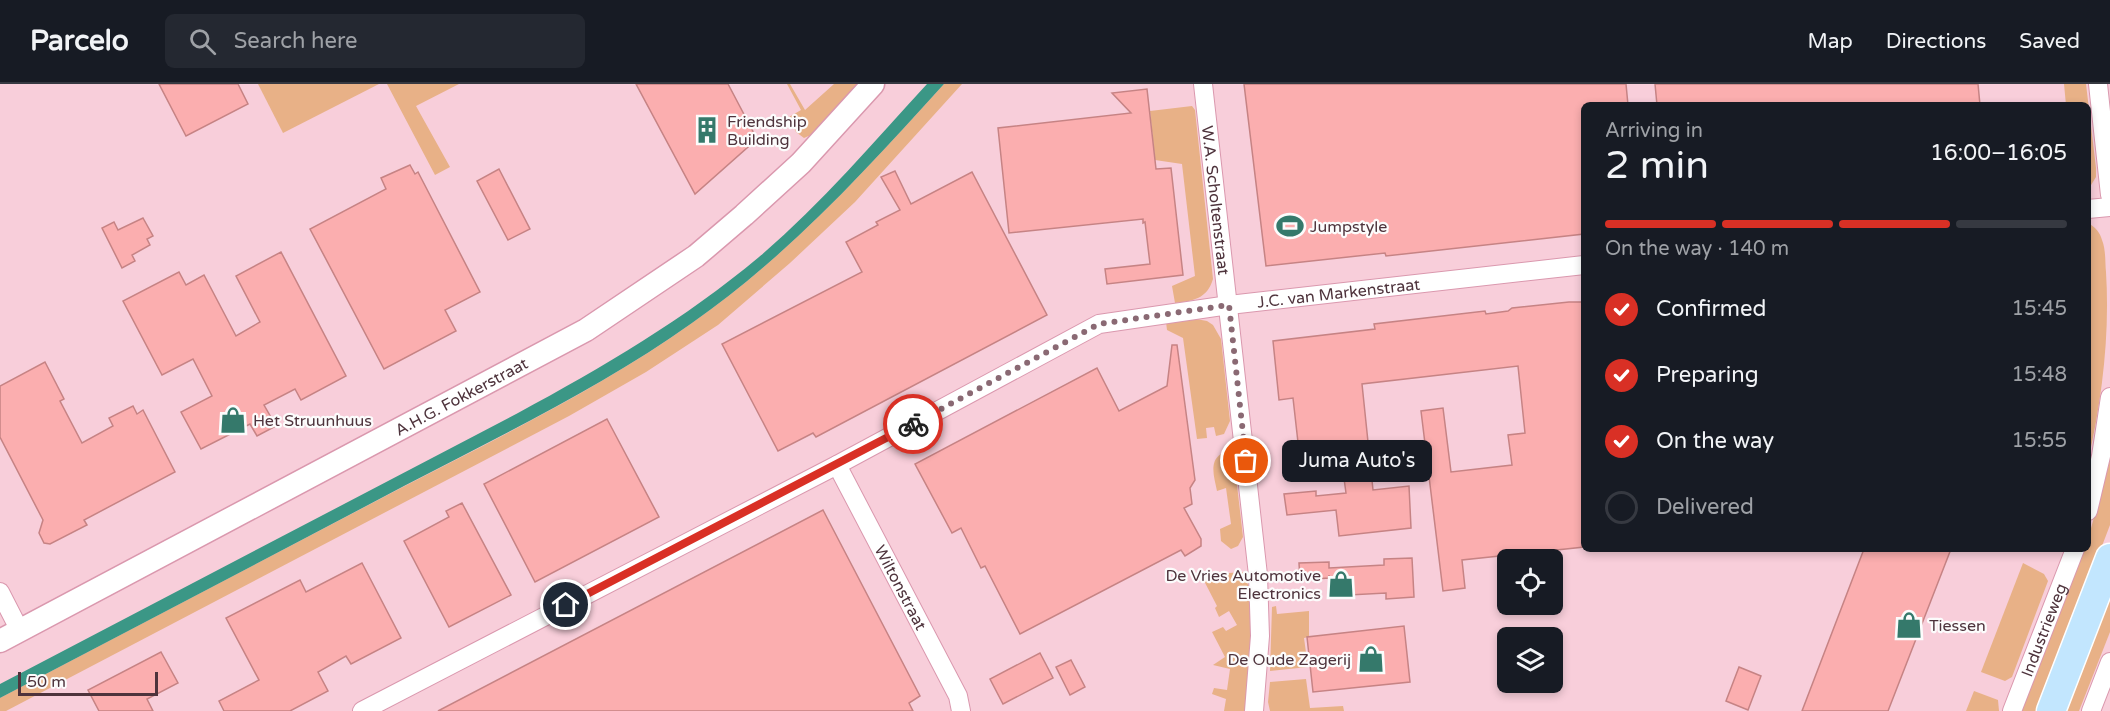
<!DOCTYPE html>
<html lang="en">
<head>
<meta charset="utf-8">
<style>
	body { margin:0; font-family:"Varela Round",sans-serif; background:#242831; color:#f1f3f6; height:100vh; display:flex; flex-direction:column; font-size:22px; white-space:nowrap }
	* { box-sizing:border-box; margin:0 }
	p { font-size:20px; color:#9ea1a6 }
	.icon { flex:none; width:33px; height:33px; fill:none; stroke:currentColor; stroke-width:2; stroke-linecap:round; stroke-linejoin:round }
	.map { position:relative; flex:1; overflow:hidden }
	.panel { position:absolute; left:1581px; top:18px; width:510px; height:450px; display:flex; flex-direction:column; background:#171b24; border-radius:9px; box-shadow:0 3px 9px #0003 }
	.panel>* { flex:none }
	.fabs { position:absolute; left:1497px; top:465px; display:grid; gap:12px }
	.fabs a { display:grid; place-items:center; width:66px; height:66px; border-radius:9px; background:#171b24; box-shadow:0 3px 9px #0003; font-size:30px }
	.scale { position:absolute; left:18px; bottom:15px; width:140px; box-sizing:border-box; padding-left:6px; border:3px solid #4e333c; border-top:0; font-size:16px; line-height:21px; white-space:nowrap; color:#4e333c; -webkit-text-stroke:4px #fcfcfc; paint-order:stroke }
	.pin { position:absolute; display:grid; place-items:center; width:51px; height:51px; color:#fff; margin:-26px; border:3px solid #fff; border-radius:50%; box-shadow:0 2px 6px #0007 }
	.courier { position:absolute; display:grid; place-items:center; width:60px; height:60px; margin:-30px; border:4px solid #d93025; border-radius:50%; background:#fff; color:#222; box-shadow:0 2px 8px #0007 }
	.bubble { position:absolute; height:42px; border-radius:9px; background:#171b24; box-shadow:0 3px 9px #0003; font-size:20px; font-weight:600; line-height:42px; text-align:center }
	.overview em { font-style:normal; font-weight:600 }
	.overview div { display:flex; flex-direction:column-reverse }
	.overview { display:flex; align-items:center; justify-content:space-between; height:102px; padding:0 24px }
	h1 { font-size:39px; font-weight:600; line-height:45px }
	.bar { display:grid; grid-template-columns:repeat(4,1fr); gap:9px 6px; align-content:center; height:72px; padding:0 24px }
	.bar i { height:8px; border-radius:4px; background:#363941 }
	.bar .on { background:#d93025 }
	.bar p { grid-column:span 4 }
	ol { padding:0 24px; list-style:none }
	li { display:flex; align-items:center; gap:18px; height:66px }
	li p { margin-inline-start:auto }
	li .icon { padding:6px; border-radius:50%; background:#d93025; color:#fff; stroke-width:4 }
	li:last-child { color:#9ea1a6 }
	li i { width:33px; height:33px; border:3px solid #363941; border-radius:50% }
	header { display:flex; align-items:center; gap:36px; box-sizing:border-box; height:84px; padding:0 30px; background:#171b24; border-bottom:2px solid #363941 }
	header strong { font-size:28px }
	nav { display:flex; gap:33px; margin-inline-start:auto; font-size:21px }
	.search { width:420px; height:54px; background:#242831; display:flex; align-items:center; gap:15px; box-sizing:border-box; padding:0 21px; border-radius:9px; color:#9ea1a6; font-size:22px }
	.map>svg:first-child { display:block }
	.green { fill:#e8b187 }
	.water { fill:#3b9786 }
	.building { fill:#fbaeaf; stroke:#c68384; stroke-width:1.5 }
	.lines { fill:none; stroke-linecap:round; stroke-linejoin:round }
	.minor-casing { stroke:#da98ae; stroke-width:20 }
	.tertiary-casing { stroke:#da98ae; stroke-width:25 }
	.primary-casing { stroke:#fff; stroke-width:31 }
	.minor { stroke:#fff; stroke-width:18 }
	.tertiary { stroke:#fff; stroke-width:22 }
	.primary { stroke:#c2e6fe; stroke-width:28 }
	.done { stroke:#8a6973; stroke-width:6; stroke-dasharray:0 10.8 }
	.route { stroke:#d93025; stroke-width:8 }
	.labels { text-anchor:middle; stroke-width:4.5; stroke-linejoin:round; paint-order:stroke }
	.poi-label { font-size:16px; fill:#4e333c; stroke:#fcfcfc; text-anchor:start }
	.street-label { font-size:16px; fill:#4e333c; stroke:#fcfcfc }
</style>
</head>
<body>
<header>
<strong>Parcelo</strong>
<div class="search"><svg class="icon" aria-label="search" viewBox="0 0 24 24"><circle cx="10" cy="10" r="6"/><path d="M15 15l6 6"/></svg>Search here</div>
<nav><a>Map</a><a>Directions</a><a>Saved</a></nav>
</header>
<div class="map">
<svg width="2110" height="627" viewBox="0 0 2110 627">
	<rect width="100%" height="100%" fill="#f8ceda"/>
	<g class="green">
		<path d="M258,0H379L283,49Z"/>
		<path d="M387,0H459L416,22L450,83L435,91Z"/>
		<path d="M787,0H790L805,26L834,0H859L811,51L804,54L796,48L789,33L801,26Z"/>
		<path d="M944,0H962L855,118L790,179L718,241L646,288L569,332L6,627H0V614C133,544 266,475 399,405C499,353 601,304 692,239C788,172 866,86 944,0Z"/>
		<path d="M2064,0H2086L2096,84V93L2088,106V21H2066Z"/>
		<path d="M1192,22L1195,26L1213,195C1207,215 1193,217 1175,219L1172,202L1195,192L1182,80L1155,76L1150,27Z"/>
		<path d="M2088,139C2095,143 2100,148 2102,156C2106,166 2105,178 2106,188C2110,251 2102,316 2088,377Z"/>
		<path d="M1196,235L1207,237L1213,241L1221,255L1230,337L1224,350L1216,352L1214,343L1206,344L1207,354L1197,355L1183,254L1167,246L1166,238Z"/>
		<path d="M1224,368L1229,369L1234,375L1243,453L1238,462L1231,465L1221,457L1220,445L1231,440L1226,404L1217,407C1214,392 1208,376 1224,368Z"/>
		<path d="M2110,376V441L2039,627H2022L2084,465H2088V455Z"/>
		<path d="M2023,479L2044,490L2048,497L2012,593L2005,597L1981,588Z"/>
		<path d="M1243,488C1258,507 1247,600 1245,627H1224L1226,615L1212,610L1214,604L1227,606L1230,585L1213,581L1225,573L1212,548L1223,543L1226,547L1237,541L1229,527L1219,533L1215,524L1217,522L1201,491Z"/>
		<path d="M2110,507V548L2079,627H2066Z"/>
		<path d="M1276,522L1277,530L1309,527V553L1304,554L1308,583L1270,587L1272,523Z"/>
		<path d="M1306,595L1310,624L1343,622L1344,627H1270L1268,618L1270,598Z"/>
		<path d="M1974,607L1998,616L1999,627H1966Z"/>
	</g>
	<path class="water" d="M927,0H944C866,86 788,172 692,239C602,303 502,351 404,402C270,473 135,543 0,614V600L518,329C603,283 685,235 759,173C820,121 873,59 927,0Z"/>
	<g class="building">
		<path d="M159,0H238L248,20L186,52Z"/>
		<path d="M636,0H728L757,55L695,110Z"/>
		<path d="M1244,0H1626L1628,21H1584V150L1386,172L1385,169L1266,182Z"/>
		<path d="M1655,0H1978L1980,21H1657Z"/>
		<path d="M1147,5L1156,85L1171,84L1183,191L1107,200L1105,185L1150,180L1145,138L1143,139V135L1009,149L998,44L1131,29L1112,9Z"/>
		<path d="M410,81L415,90L418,88L480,208L445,226L456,247L384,285L310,145L386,105L381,94Z"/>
		<path d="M499,85L530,145L508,156L477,97Z"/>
		<path d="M895,87L911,120L972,88L1047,231L816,353L813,349L778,367L722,260L862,188L846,158L878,141L876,138L900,126L881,93Z"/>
		<path d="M143,134L153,152L147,155L150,161L132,171L135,177L122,184L102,144L114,138L118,146Z"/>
		<path d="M281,168L346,292L301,316L295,305L264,321L276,342L257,352L250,340L201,365L181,328L212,312L193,275L162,291L123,217L179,188L186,201L204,191L236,252L260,238L236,192Z"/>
		<path d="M1569,218H1584V463L1462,476L1465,504L1443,507L1421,327L1443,324L1451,388L1512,381L1508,351L1525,349L1518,282L1362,300L1373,406L1409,402L1411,444L1339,452L1336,426L1287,431L1284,410L1316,407V412L1346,409L1342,380L1301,385L1293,314L1279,316L1273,257L1375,245L1374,240L1485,227L1486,230L1508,227L1512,224Z"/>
		<path d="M1172,261H1177L1195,396L1190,404L1192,420L1184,424L1201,455V462L1185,472L1181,466L1020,550L985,482L981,484L961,444L952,449L915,380L1097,284L1119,327L1167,302Z"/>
		<path d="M45,278L64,315L60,317L82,359L113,342L109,334L133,322L137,330L143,326L175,388L84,436L87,441L50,460L44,459L39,449L43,436L0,353V302Z"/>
		<path d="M607,335L659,433L535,498L484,400Z"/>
		<path d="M462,419L511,511L449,543L404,457L449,433L446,427Z"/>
		<path d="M823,426L920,612L909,619L913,627H438Z"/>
		<path d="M1864,465H1951L1888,627H1802Z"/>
		<path d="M1412,474L1414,513L1386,515V509L1330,512L1329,491V494L1300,496L1299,479L1329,478V484L1384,481V475Z"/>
		<path d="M362,479L401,554L351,580L346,572L318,588L328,607L290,627H224L219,617L259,596L226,534L300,496L306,508Z"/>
		<path d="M1404,542L1410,598L1313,608L1307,553Z"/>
		<path d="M161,568L178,599L147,615L153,627H99L88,606Z"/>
		<path d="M1040,569L1053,594L1003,620L990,595Z"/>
		<path d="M1071,576L1085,603L1070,611L1056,583Z"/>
		<path d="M1739,583L1761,592L1748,626L1726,617Z"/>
	</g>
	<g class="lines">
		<defs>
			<g id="minor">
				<path id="s1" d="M1203,0L1258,491L1260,552L1254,627"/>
				<path d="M2098,0L2110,111"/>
				<path d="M2088,125L2110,123"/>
				<path id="s2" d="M837,381L958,612L961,627"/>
				<path d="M2088,427L2101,372L2110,313"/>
				<path d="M0,508L20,547"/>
				<path id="s3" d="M362,627L837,381L1099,240L1229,221L1584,181"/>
				<path id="s4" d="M2012,627L2075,465"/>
				<path d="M2091,627L2110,578"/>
			</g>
			<g id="tertiary">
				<path id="s5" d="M0,557L586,246L696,172L744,131L801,79L873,0"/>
			</g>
			<path id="primary" d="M2051,627L2110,474"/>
		</defs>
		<use href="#minor" class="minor-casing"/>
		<use href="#tertiary" class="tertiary-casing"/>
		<use href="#primary" class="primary-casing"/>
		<use href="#minor" class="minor"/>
		<use href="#tertiary" class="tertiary"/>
		<use href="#primary" class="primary"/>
	</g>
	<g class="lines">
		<path class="done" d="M913,340L1099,240L1229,221L1246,377"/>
		<path class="route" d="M566,521L913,340"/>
	</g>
	<defs>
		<symbol id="building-bare" viewBox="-9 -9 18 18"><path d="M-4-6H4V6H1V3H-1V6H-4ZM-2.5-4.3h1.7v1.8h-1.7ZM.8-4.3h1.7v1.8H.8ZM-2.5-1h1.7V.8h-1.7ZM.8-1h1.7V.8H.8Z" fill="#35796b" stroke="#fcfcfc" stroke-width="2.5" paint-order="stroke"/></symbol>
		<symbol id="stadium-bare" viewBox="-9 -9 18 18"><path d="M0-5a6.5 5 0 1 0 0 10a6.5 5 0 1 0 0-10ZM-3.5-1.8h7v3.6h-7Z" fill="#35796b" stroke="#fcfcfc" stroke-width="2.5" paint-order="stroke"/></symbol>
		<symbol id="shop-bare" viewBox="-9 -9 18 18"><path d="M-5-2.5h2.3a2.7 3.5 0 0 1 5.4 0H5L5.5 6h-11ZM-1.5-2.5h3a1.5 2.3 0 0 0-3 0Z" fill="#35796b" stroke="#fcfcfc" stroke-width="2.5" paint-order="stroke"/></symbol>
	</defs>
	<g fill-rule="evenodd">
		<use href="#building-bare" x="688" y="27" width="38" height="38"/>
		<use href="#stadium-bare" x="1271" y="123" width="38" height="38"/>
		<use href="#shop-bare" x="214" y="317" width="38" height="38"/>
		<use href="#shop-bare" x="1322" y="481" width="38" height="38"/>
		<use href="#shop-bare" x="1890" y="522" width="38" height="38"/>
		<use href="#shop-bare" x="1352" y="556" width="38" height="38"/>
	</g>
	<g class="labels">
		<g class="poi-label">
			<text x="727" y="43">Friendship<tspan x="727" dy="18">Building</tspan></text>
			<text x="1310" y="148">Jumpstyle</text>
			<text x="253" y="342">Het Struunhuus</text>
			<text x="1321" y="497" text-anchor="end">De Vries Automotive<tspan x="1321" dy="18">Electronics</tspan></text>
			<text x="1929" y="547">Tiessen</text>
			<text x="1351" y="581" text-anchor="end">De Oude Zagerij</text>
		</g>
		<g class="street-label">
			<text dy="6" stroke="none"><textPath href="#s1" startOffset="117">W.A. Scholtenstraat</textPath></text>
			<text dy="6" stroke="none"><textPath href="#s3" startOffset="1074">J.C. van Markenstraat</textPath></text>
			<text dy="6" stroke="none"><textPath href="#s5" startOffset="522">A.H.G. Fokkerstraat</textPath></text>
			<text dy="6" stroke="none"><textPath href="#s2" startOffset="138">Wiltonstraat</textPath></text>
			<text dy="6" stroke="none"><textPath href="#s4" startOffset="87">Industrieweg</textPath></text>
		</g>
	</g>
</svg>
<div class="fabs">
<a><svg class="icon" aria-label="locate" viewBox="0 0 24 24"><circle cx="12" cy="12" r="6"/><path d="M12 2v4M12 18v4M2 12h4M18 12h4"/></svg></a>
<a><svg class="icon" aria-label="layers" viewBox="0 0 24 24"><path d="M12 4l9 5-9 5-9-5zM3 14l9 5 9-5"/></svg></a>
</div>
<div class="scale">50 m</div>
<div class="pin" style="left:1246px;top:377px;background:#ea580c"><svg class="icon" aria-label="bag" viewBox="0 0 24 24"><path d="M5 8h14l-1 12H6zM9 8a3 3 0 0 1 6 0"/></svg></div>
<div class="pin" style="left:566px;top:521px;background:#1f2937"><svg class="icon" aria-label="home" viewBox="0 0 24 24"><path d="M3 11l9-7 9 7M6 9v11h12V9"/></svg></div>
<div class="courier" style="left:913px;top:340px"><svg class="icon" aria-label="bike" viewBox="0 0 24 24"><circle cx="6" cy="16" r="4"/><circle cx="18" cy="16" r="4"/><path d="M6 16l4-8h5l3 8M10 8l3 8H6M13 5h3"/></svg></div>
<div class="bubble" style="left:1282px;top:356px;width:150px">Juma Auto's</div>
<section class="panel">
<div class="overview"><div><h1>2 min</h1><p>Arriving in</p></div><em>16:00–16:05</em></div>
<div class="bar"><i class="on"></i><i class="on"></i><i class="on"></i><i></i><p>On the way · 140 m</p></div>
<ol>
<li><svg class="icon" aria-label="check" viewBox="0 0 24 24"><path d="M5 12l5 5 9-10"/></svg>Confirmed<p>15:45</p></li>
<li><svg class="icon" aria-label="check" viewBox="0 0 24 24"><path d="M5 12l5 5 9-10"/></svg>Preparing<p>15:48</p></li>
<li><svg class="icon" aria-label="check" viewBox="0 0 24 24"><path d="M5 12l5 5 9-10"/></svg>On the way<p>15:55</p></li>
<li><i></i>Delivered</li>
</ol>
</section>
</div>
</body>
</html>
